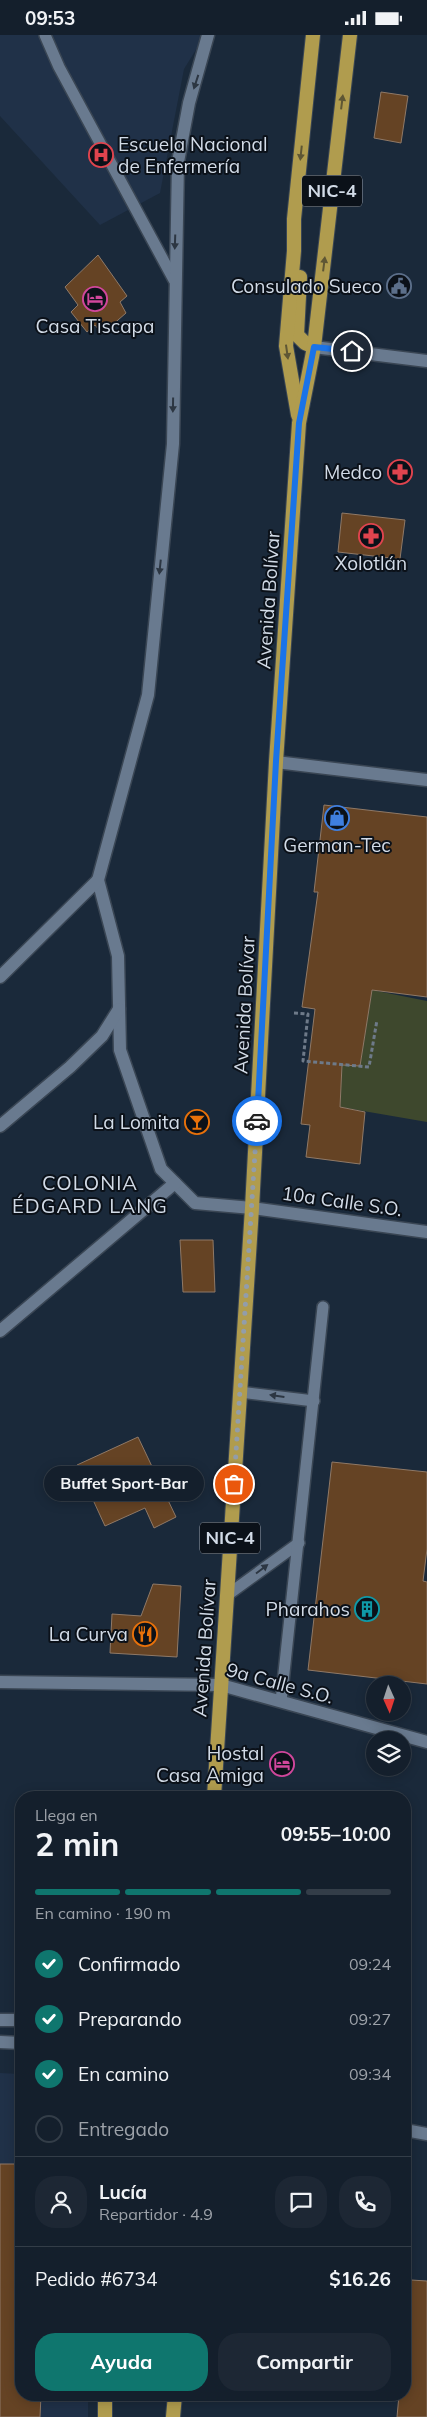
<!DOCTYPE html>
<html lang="es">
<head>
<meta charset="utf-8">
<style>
	body { margin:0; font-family:Mulish,sans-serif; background:#1d2734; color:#f1f3f6; height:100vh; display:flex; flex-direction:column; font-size:19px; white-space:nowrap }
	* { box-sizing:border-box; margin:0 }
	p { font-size:16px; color:#9da2a9 }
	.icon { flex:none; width:28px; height:28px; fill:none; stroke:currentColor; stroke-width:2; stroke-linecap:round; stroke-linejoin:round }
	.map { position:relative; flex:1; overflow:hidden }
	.panel { position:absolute; left:15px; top:1756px; width:396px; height:610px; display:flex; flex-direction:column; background:#141f2c; border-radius:20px; box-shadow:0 2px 12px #0003,0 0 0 1px #333d48 }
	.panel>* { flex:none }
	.needle { width:32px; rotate:177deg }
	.buttons { position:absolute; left:366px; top:1641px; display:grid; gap:10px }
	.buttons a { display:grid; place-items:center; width:45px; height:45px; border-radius:50%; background:#141f2c; box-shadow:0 2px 12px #0003,0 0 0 1px #333d48; font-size:25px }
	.pin { position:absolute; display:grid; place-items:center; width:42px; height:42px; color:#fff; margin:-21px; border:2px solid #fff; border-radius:50%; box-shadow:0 1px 5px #0007 }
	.courier { position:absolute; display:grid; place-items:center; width:50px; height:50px; margin:-25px; border:4px solid #1a73e8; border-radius:50%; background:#fff; color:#222; box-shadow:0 1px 6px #0007 }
	.bubble { position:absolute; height:35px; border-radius:18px; background:#141f2c; box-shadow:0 2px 12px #0003,0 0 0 1px #333d48; font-size:16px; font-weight:700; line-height:35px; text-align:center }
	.head em { font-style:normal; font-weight:700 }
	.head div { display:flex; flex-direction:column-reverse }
	.head { display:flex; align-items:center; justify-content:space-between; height:85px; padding:0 20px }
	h1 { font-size:32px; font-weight:700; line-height:38px }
	.bar { display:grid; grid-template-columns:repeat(4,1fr); gap:8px 5px; align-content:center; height:60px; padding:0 20px }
	.bar i { height:6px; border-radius:4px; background:#333d48 }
	.bar .on { background:#0f766e }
	.bar p { grid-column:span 4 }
	.line { display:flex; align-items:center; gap:12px; padding:0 20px; border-top:1px solid #333d48 }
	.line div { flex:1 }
	.round { display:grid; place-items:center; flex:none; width:52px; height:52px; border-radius:20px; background:#1d2734 }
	ol { padding:0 20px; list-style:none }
	li { display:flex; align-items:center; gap:15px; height:55px }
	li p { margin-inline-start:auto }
	li .icon { padding:5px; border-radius:50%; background:#0f766e; color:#fff; stroke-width:4 }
	li:last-child { color:#9da2a9 }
	li i { width:28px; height:28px; border:2px solid #333d48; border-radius:50% }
	.button { display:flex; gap:10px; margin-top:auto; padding:10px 20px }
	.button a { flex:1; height:58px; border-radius:20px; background:#0f766e; color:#fff; font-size:20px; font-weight:700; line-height:58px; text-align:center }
	.button a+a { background:#1d2734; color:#f1f3f6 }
	.status { display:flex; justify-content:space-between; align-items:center; height:35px; padding:0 25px; background:#141f2c; direction:ltr }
	.status svg { height:14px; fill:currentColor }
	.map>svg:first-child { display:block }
	.built { fill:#203148 }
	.green { fill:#3e482d }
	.building { fill:#654324; stroke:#8f7967 }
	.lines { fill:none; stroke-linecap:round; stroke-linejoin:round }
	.service-casing { stroke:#3a4654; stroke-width:14 }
	.minor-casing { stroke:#3a4654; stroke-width:15 }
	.tertiary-casing { stroke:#3a4654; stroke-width:15 }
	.trunk-casing { stroke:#3a4654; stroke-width:16 }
	.path { stroke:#6e7a89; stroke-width:3; stroke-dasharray:4 2.5; stroke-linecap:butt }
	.service { stroke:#697a8f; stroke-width:11 }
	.minor { stroke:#697a8f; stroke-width:12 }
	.tertiary { stroke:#697a8f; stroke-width:12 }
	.trunk { stroke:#b09c4e; stroke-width:14 }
	.oneway { fill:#2c3642 }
	.oneway2 { fill:#5e5634 }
	.done { stroke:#929daa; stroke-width:5; stroke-dasharray:0 9 }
	.route { stroke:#1a73e8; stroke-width:6 }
	.labels { text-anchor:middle; stroke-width:4; stroke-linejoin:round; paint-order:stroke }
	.shield { fill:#0b1119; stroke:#969ea9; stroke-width:1 }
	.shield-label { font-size:18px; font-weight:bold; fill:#d2dbe7 }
	.poi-label { font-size:19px; fill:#d2dbe7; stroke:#0b1119; text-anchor:end }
	.street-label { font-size:19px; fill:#d2dbe7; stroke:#0b1119 }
	.neighbourhood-label { font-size:20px; letter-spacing:1px; fill:#d2dbe7; stroke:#0b1119 }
</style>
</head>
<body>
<div class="status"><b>09:53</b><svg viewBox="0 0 49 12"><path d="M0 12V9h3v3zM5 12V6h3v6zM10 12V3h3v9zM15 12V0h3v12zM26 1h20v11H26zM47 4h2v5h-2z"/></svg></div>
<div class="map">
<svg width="427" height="2382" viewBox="0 0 427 2382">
	<rect width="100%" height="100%" fill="#1a293a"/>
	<g class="built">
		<path d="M0,0H205L184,34L160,158L100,190L0,81Z"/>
		<path d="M0,2038L21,2039V2360H88V2382H0Z"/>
	</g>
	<path class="green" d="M372,955L427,966V1087L340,1072L342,1030L360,1031Z"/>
	<g class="building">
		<path d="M381,57L408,61L401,108L374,103Z"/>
		<path d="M98,220L127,261L120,267L126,278L102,299L95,290L87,297L71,277L78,270L65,252Z"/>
		<path d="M342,478L405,485L400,524L338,517Z"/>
		<path d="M324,770L427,782V962L372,955L360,1031L342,1030L340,1072L365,1077L360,1129L306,1122L310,1090L301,1089L315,974L302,972L318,857H314Z"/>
		<path d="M180,1205H213L215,1257H183Z"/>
		<path d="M138,1402L176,1482L154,1493L145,1473L105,1491L77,1430Z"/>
		<path d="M332,1427L427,1437V1514L423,1546L427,1547V1649L308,1635Z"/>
		<path d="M153,1549L181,1551L177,1622L110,1618L112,1579L141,1581Z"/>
		<path d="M0,2129H21V2360H41L40,2382H0Z"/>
		<path d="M411,2245L427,2246V2382H397L399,2360H405V2306Z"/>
	</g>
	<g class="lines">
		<defs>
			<g id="service">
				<path d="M45,0L59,32L174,245"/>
				<path d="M240,1357L314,1366"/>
				<path d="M226,1561L299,1508"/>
				<path d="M281,1666L323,1272"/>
			</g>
			<g id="minor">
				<path d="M208,0L189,68L178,127L173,409L148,660L98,845L118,921L120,1015L161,1134L195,1168L252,1173"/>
				<path d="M314,312L427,326"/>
				<path d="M276,727L427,745"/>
				<path d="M0,942L98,845"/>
				<path d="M0,1091L70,1032L102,1001L119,974"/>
				<path d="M0,1296L175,1148"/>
				<path d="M0,1647L221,1650L427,1707"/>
				<path d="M0,1985H21"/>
				<path d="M0,2007L21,2008"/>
				<path d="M405,2095L427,2099"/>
			</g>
			<path id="tertiary" d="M252,1173L427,1197"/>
			<g id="trunk">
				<path d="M300,242L297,300L305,308L314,312"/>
				<path d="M298,380L286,311L294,216V184L313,0"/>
				<path d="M214,1762L252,1173L276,727L299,388L314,312L350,0"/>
				<path d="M105,2382V2360"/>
				<path d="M173,2382L175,2360"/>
			</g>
		</defs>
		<use href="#service" class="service-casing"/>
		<use href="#minor" class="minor-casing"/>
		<use href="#tertiary" class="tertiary-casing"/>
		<use href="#trunk" class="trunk-casing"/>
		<path class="path" d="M294,978L308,979L303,1026L369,1032L377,985"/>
		<use href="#service" class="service"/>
		<use href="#minor" class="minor"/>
		<use href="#tertiary" class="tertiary"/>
		<use href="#trunk" class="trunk"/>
	</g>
	<defs><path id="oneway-solid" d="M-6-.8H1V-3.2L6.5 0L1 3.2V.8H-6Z" transform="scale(1.25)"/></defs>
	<g class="oneway">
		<use href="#oneway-solid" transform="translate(196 47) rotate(108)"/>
		<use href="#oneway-solid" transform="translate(175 207) rotate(92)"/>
		<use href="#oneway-solid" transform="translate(173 370) rotate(91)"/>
		<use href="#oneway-solid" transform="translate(160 532) rotate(96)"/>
		<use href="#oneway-solid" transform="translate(277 1361) rotate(-172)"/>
		<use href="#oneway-solid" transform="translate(262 1534) rotate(-37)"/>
	</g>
	<g class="oneway2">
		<use href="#oneway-solid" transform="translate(342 67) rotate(-83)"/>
		<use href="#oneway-solid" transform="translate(301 118) rotate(96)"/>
		<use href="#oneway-solid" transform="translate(324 229) rotate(-83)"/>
		<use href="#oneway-solid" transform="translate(287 317) rotate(82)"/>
	</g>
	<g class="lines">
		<path class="done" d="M234,1449L257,1086"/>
		<path class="route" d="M257,1086L276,726L299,388L314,312L352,316"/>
	</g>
	<defs>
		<symbol id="hospital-ring" viewBox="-11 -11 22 22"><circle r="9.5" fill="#0b1119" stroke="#e0444e" stroke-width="1.5"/><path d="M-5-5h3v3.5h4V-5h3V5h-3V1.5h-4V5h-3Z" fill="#e0444e"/></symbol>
		<symbol id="civic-ring" viewBox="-11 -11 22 22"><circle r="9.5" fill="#0b1119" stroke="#5c6f8a" stroke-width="1.5"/><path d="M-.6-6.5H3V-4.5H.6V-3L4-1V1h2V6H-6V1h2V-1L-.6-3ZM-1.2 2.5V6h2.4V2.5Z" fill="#5c6f8a"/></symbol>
		<symbol id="hotel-ring" viewBox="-11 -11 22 22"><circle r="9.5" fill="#0b1119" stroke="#d1479c" stroke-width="1.5"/><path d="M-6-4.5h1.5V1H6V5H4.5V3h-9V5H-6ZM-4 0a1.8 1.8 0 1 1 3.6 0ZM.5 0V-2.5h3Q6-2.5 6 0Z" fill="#d1479c"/></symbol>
		<symbol id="pharmacy-ring" viewBox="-11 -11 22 22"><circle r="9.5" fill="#0b1119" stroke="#e0444e" stroke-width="1.5"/><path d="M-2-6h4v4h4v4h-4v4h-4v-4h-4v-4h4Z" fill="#e0444e"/></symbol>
		<symbol id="shop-ring" viewBox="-11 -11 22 22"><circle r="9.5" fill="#0b1119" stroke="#3f7fe0" stroke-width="1.5"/><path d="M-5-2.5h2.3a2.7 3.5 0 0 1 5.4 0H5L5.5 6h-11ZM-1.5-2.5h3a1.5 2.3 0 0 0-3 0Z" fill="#3f7fe0"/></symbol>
		<symbol id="bar-ring" viewBox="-11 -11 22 22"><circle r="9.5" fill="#0b1119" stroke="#e8710a" stroke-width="1.5"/><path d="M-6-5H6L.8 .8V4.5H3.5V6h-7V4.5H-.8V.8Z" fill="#e8710a"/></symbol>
		<symbol id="building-ring" viewBox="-11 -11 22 22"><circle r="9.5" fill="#0b1119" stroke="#0f9aa8" stroke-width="1.5"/><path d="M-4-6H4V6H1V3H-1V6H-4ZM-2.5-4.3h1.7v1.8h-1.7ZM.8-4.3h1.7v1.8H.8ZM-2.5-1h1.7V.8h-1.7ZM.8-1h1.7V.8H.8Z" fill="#0f9aa8"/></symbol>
		<symbol id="restaurant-ring" viewBox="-11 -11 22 22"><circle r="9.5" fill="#0b1119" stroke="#e8710a" stroke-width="1.5"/><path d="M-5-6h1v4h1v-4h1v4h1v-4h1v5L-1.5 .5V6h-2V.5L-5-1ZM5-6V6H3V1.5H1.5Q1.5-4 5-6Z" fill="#e8710a"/></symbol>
	</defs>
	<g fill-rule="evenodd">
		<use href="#hospital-ring" x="87" y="106" width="28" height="28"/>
		<use href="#civic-ring" x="385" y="237" width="28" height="28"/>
		<use href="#hotel-ring" x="81" y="250" width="28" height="28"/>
		<use href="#pharmacy-ring" x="386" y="423" width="28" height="28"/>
		<use href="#pharmacy-ring" x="357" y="487" width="28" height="28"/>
		<use href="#shop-ring" x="323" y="769" width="28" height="28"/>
		<use href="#bar-ring" x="183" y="1073" width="28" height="28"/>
		<use href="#building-ring" x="353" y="1560" width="28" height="28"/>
		<use href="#restaurant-ring" x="131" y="1585" width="28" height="28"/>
		<use href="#hotel-ring" x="268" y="1715" width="28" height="28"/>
	</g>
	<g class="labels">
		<g class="shield">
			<rect x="302" y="140.5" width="60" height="31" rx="4"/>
			<rect x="200" y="1487.5" width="60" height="31" rx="4"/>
		</g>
		<g class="shield-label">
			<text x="332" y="162">NIC-4</text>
			<text x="230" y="1509">NIC-4</text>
		</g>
		<g class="poi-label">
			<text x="118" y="116" text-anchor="start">Escuela Nacional<tspan x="118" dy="22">de Enfermería</tspan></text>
			<text x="382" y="258">Consulado Sueco</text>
			<text x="95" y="298" text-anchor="middle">Casa Tiscapa</text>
			<text x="382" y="444">Medco</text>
			<text x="371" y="535" text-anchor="middle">Xolotlán</text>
			<text x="337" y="817" text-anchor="middle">German-Tec</text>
			<text x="180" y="1094">La Lomita</text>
			<text x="350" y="1581">Pharahos</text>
			<text x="128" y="1606">La Curva</text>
			<text x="264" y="1725">Hostal<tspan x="264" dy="22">Casa Amiga</tspan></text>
		</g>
		<g class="street-label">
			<text transform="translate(268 565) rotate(-86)" y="7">Avenida Bolívar</text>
			<text transform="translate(244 970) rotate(-87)" y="7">Avenida Bolívar</text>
			<text transform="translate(342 1166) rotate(8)" y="7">10a Calle S.O.</text>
			<text transform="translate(204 1613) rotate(-86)" y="7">Avenida Bolívar</text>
			<text transform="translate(280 1648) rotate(15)" y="7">9a Calle S.O.</text>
		</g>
		<g class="neighbourhood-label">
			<text x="90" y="1155">COLONIA<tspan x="90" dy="23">ÉDGARD LANG</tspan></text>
		</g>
	</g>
</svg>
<div class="buttons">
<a><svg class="needle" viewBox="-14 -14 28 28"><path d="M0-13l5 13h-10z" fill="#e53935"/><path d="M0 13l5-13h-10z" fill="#9da2a9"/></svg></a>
<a><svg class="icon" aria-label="layers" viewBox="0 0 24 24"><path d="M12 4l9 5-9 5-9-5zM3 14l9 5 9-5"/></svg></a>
</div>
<div class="pin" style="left:234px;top:1449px;background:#ea580c"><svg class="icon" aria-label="bag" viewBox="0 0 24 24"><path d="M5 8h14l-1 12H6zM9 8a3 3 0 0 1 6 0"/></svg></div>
<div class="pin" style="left:352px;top:316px;background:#1f2937"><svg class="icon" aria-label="home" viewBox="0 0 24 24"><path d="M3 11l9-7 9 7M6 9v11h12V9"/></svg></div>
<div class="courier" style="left:257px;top:1086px"><svg class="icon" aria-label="car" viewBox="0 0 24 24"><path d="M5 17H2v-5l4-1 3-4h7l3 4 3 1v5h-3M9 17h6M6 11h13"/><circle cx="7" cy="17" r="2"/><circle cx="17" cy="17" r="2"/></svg></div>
<div class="bubble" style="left:44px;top:1431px;width:160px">Buffet Sport-Bar</div>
<section class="panel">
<div class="head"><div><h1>2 min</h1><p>Llega en</p></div><em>09:55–10:00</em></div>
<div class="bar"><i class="on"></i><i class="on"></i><i class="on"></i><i></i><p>En camino · 190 m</p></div>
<ol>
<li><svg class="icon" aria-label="check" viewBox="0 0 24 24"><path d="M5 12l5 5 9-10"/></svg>Confirmado<p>09:24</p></li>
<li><svg class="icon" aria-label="check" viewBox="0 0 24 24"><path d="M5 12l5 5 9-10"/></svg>Preparando<p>09:27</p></li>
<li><svg class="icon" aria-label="check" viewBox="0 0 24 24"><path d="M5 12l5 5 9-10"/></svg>En camino<p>09:34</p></li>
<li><i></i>Entregado</li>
</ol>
<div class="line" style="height:90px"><a class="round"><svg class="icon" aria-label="person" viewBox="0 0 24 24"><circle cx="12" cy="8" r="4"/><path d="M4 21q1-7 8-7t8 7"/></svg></a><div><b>Lucía</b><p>Repartidor · 4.9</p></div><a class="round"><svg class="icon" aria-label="chat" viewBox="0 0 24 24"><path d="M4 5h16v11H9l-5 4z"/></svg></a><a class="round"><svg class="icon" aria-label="phone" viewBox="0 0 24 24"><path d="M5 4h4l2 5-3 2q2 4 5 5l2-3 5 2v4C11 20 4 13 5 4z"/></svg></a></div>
<div class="line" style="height:65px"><div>Pedido #6734</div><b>$16.26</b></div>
<div class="button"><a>Ayuda</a><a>Compartir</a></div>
</section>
</div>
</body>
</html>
